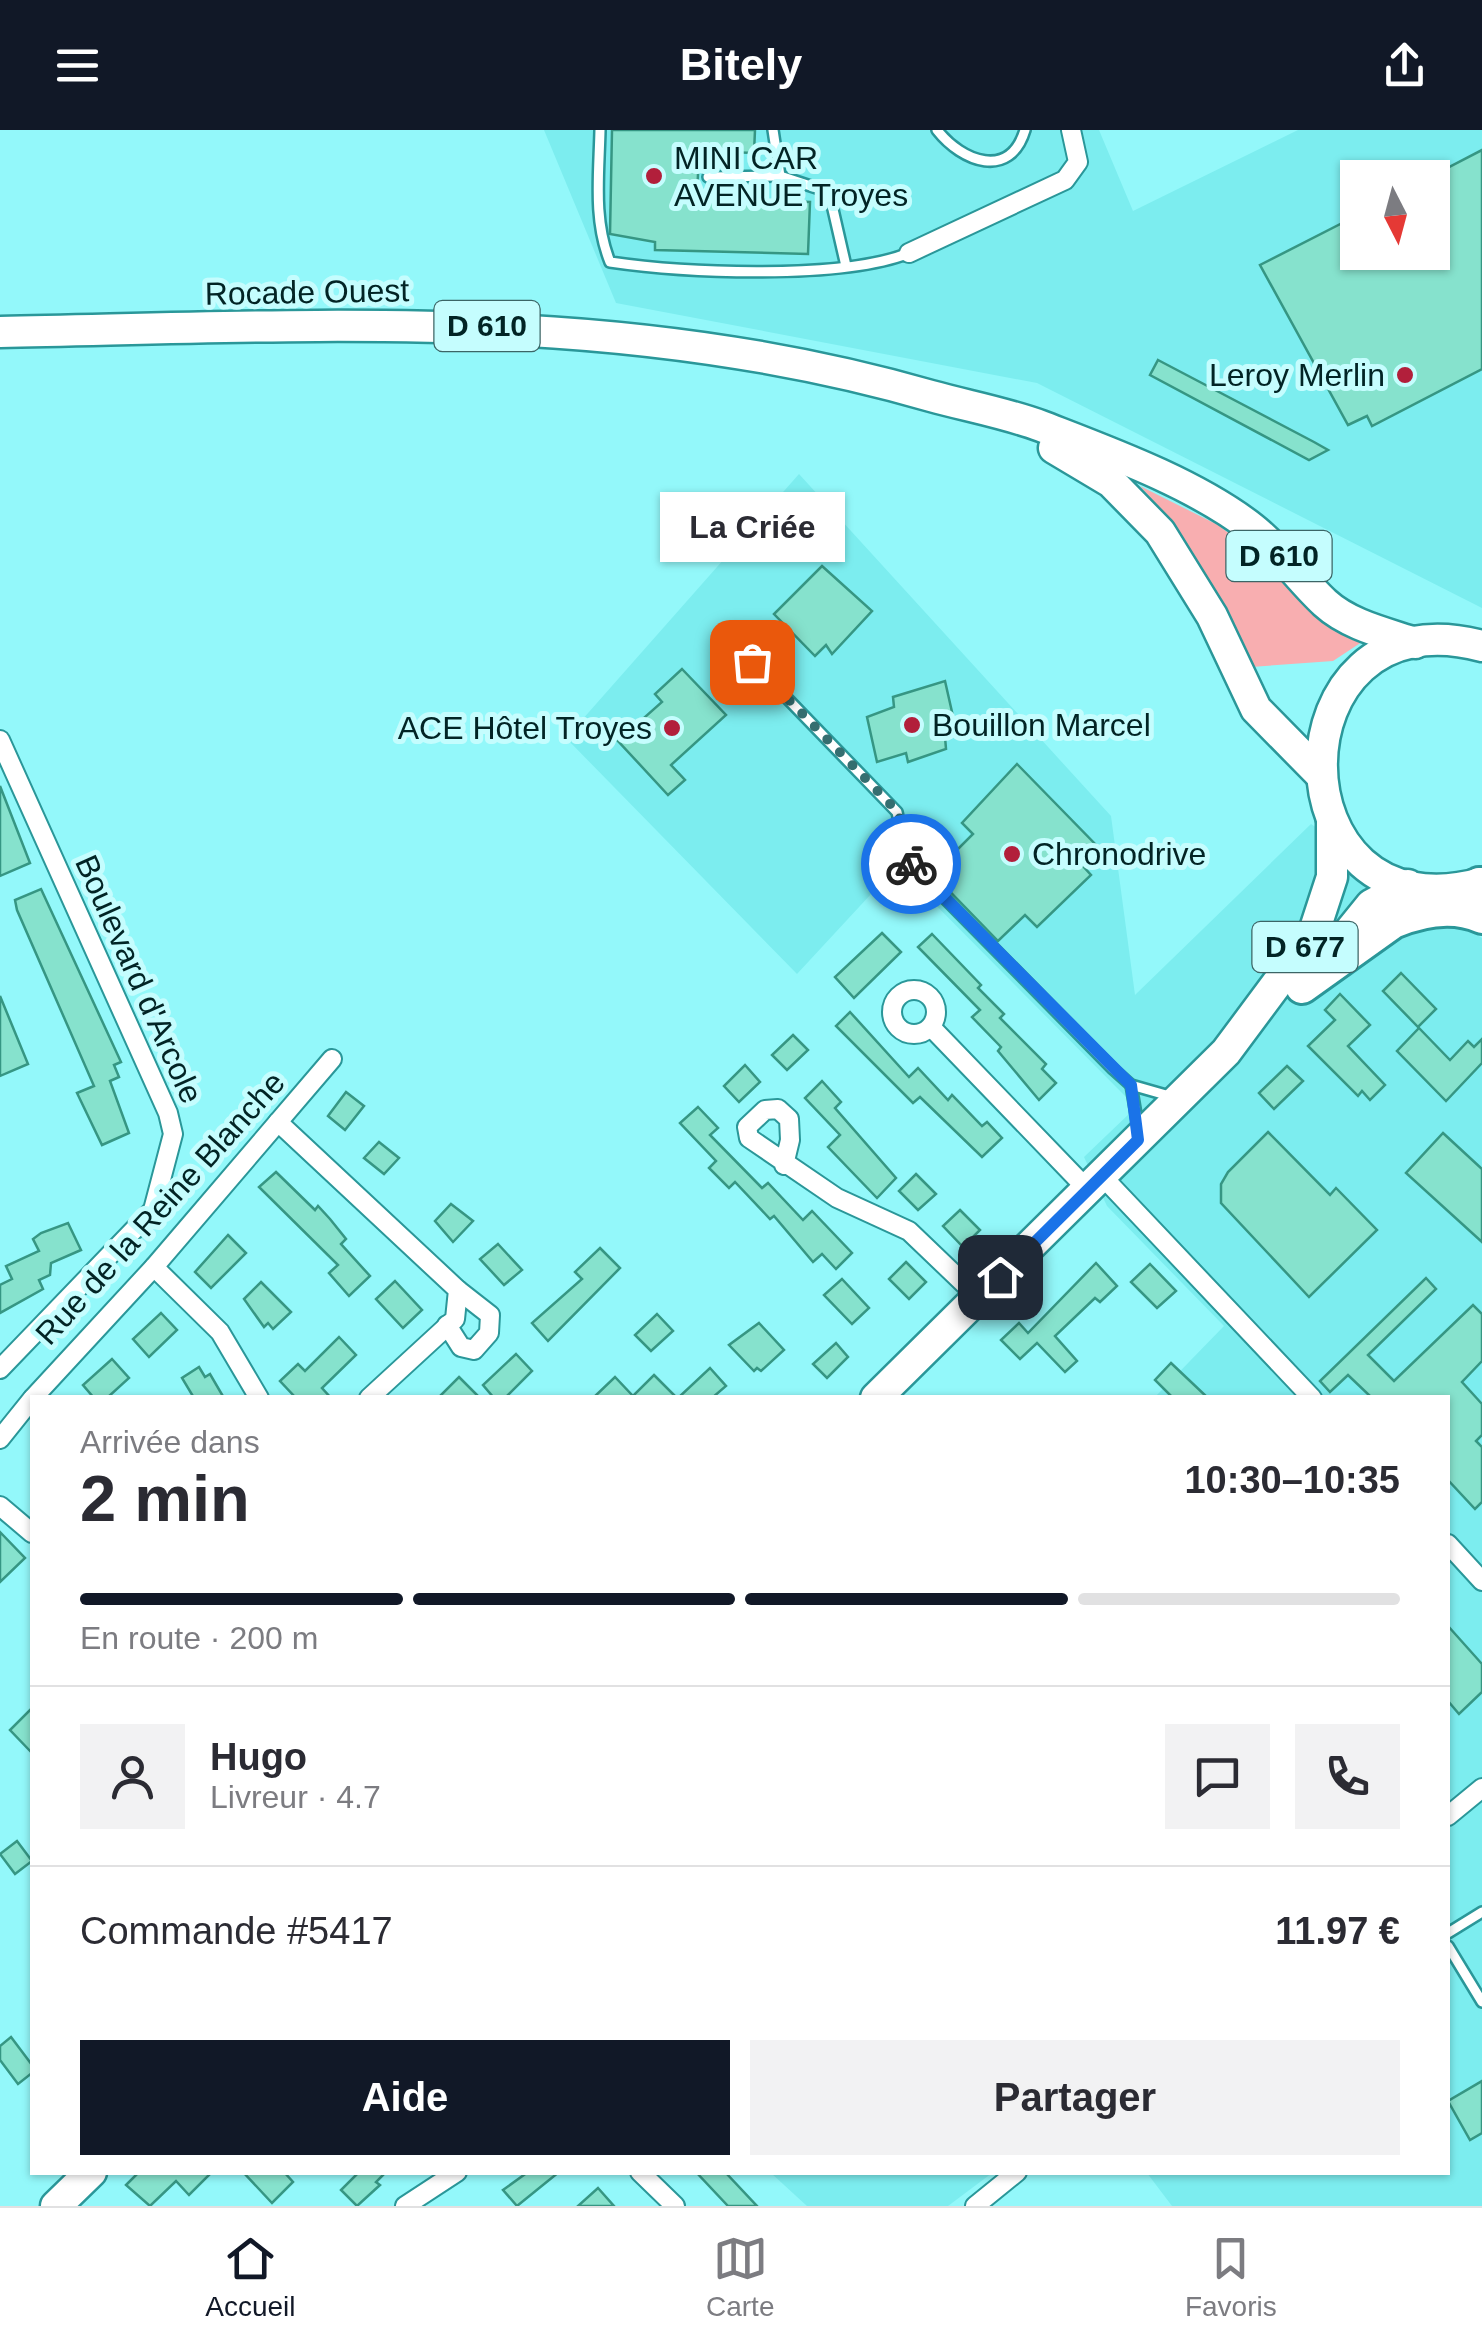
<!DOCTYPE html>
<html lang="fr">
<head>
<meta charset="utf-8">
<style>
	body { margin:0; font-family:Helvetica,sans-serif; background:#f2f2f3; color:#2b2b33; height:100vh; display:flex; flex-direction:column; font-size:38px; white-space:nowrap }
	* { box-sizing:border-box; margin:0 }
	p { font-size:32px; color:#7c7c81 }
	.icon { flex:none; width:55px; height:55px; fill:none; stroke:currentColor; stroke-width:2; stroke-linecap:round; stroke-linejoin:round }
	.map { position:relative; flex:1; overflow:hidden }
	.side { position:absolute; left:30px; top:1265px; width:1420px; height:780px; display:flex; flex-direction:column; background:#fff; border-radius:0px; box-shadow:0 2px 8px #0004 }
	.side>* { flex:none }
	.needle { width:65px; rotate:174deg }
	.fabs { position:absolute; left:1340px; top:30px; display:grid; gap:20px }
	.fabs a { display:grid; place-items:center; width:110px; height:110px; border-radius:0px; background:#fff; box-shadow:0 2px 8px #0004; font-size:50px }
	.pin { position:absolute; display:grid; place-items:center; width:85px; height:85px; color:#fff; margin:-42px; border-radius:20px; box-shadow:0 5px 15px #0006 }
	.courier { position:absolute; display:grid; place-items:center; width:100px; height:100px; margin:-50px; border:8px solid #1a73e8; border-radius:50%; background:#fff; color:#222; box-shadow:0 2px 12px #0007 }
	.bubble { position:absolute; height:70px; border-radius:0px; background:#fff; box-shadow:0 2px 8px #0004; font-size:32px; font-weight:600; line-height:70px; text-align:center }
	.headline em { font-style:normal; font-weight:600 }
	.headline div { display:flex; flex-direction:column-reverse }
	.headline { display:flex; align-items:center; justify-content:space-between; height:170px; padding:0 50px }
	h1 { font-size:65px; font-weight:600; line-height:75px }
	.bar { display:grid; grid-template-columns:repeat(4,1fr); gap:15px 10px; align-content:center; height:120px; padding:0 50px }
	.bar i { height:12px; border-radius:8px; background:#e1e1e2 }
	.bar .active { background:#111827 }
	.bar p { grid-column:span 4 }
	.line { display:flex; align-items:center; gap:25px; padding:0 50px; border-top:2px solid #e1e1e2 }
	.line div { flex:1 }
	.round { display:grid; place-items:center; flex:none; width:105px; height:105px; border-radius:0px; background:#f2f2f3 }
	.button { display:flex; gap:20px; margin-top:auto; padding:20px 50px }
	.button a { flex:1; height:115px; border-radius:0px; background:#111827; color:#fff; font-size:40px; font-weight:600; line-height:115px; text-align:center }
	.button a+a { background:#f2f2f3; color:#2b2b33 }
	header { display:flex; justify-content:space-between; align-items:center; height:130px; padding:0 50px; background:#111827; color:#fff; font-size:45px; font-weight:600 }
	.tab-bar { display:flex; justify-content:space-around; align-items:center; height:140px; border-top:2px solid #e1e1e2; background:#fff; font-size:28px; color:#7c7c81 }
	.tab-bar a { display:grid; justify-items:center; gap:5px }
	.tab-bar .active { color:#111827 }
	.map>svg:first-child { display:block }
	.built { fill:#7cedef; fill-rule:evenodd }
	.green { fill:#f8aeb0 }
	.building { fill:#86e2cd; stroke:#369683; stroke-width:2.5 }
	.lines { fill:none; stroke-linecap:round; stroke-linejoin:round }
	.lane-casing { stroke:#2a9799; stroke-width:14 }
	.street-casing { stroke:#2a9799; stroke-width:22 }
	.primary-casing { stroke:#2a9799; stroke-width:35 }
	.highway-casing { stroke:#2a9799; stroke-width:38 }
	.lane { stroke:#fff; stroke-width:9 }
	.street { stroke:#fff; stroke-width:18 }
	.primary { stroke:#fff; stroke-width:30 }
	.highway { stroke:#fff; stroke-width:32 }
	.done { stroke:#356e70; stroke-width:10; stroke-dasharray:0 18 }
	.route { stroke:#1a73e8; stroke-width:12 }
	.poi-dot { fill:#b21f3b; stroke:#c5fdfe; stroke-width:4 }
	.labels { text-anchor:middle; stroke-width:10; stroke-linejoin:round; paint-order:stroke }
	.shield { fill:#c5fdfe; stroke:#3c6566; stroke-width:2.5 }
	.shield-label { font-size:30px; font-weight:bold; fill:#022425 }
	.poi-label { font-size:32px; fill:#022425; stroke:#c5fdfe; text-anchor:start }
	.street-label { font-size:32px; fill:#022425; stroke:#c5fdfe }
</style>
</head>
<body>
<header><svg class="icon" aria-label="menu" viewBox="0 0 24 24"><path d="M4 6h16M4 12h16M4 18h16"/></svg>Bitely<svg class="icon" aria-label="share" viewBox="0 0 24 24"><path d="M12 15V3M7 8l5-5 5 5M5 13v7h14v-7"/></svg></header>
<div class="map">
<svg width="1482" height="2076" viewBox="0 0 1482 2076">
	<rect width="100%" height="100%" fill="#93f8fa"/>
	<g class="built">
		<path d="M544,0H1099L1133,81L1298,0H1482V478L1037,253L616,173ZM1358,48H1432V122H1358Z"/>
		<path d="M799,344L1111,686L1135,865L1311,694L1482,808V2076H1172L1147,2043L1448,2042V1268L1155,1267L1224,1196L1107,1076L1084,1027L1131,982L1127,968L897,736L797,844L566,608Z"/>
		<path d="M771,2043H992L948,2076H807Z"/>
	</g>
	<path class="green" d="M1140,356L1218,395L1368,508L1333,531L1251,537C1223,468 1190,411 1140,356Z"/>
	<g class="building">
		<path d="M612,0H755L754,23L699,21L697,68L810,72L808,124L655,120V112L610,104Z"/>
		<path d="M1482,20V239L1372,296L1367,286L1348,295L1260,135L1358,85V122H1432V46Z"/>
		<path d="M1158,230L1314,312L1328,320L1309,330L1150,245Z"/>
		<path d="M822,436L872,481L832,524L826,515L815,526L774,484Z"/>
		<path d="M682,539L726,585L671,635L685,650L668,665L618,611L662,572L655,564Z"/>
		<path d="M945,551L957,604L945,607L946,619L908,632L906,623L877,632L867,587L894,577L893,567Z"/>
		<path d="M1017,634L1099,718L1082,735L1091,745L1037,797L1025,785L998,811L933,744L973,704L962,693Z"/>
		<path d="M0,656L30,733L0,746Z"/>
		<path d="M41,759L121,932L114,935L119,947L110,951L129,1003L102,1015L77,963L94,956L17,780L15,770Z"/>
		<path d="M882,803L901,822L854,868L835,847Z"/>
		<path d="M932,804L981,855L978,858L1004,884L1000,888L1046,934L1042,939L1056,953L1039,970L998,921L1001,917L972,887L980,880L918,817Z"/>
		<path d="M1401,843L1436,879L1418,897L1383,861Z"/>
		<path d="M1340,864L1370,895L1348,916L1385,955L1370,970L1362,961L1358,966L1308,916L1335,890L1325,880Z"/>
		<path d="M0,866L28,934L0,946Z"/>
		<path d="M850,882L909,947L918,938L948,970L952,965L982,996L987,992L1002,1008L982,1027L920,967L913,973L836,896Z"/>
		<path d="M1419,898L1450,930L1468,911L1474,917L1482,909V933L1446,971L1397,921Z"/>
		<path d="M793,905L808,920L787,940L772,925Z"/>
		<path d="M745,935L760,952L739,972L724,956Z"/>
		<path d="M1287,936L1303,951L1274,979L1259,963Z"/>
		<path d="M822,951L841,972L835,978L896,1048L877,1068L828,1017L840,1005L805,968Z"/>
		<path d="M346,962L364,976L345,1000L328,986Z"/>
		<path d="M698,977L718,998L710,1005L762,1058L768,1053L803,1090L812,1081L852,1123L836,1139L822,1124L813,1132L774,1086L770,1089L735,1052L729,1058L709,1038L716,1031L680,993Z"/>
		<path d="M1268,1002L1330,1065L1336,1058L1377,1100L1309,1167L1221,1073V1054L1228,1042Z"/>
		<path d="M1443,1003L1482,1039V1112L1406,1043Z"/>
		<path d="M379,1012L399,1028L384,1044L364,1028Z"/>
		<path d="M276,1042L315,1080L318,1076L330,1089L346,1109L341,1114L370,1146L349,1166L329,1143L338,1135L259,1057Z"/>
		<path d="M916,1044L936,1064L918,1080L899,1061Z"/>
		<path d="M451,1074L473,1091L453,1112L435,1091Z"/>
		<path d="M960,1080L980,1100L963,1117L943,1096Z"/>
		<path d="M68,1093L81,1120L51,1133L50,1145L39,1150L43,1159L0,1183V1155L12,1149L6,1136L39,1121L33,1109L41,1103Z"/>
		<path d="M228,1105L246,1123L211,1158L195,1142Z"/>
		<path d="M498,1114L522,1140L504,1155L480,1129Z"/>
		<path d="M600,1118L620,1138L548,1211L532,1193L582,1149L575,1142Z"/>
		<path d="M906,1132L926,1152L909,1169L889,1149Z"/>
		<path d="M1096,1133L1117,1156L1100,1172L1095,1168L1055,1206L1077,1231L1065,1242L1037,1213L1020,1229L1001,1210L1019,1193L1028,1203Z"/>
		<path d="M1150,1134L1176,1161L1157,1178L1131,1152Z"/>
		<path d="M1426,1148L1436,1159L1368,1225L1394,1251L1473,1175L1482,1184V1231L1462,1252L1482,1274V1305L1476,1311L1482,1317V1372L1475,1379L1448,1350V1268H1372L1348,1245L1330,1262L1320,1251Z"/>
		<path d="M842,1149L869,1178L852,1194L824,1165Z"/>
		<path d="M395,1151L422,1180L403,1198L376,1169Z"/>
		<path d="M261,1152L291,1182L273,1199L268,1193L264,1197L244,1169Z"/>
		<path d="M161,1183L177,1200L149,1227L133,1209Z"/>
		<path d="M657,1184L673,1201L651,1221L635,1205Z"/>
		<path d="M759,1193L784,1220L761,1241L757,1238L754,1241L729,1215Z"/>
		<path d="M339,1207L356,1225L322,1258L331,1268H296L280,1251L298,1234L305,1241Z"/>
		<path d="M836,1213L848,1227L827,1248L813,1234Z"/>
		<path d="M516,1224L532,1241L505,1268H494L483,1255Z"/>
		<path d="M112,1229L129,1248L107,1268H94L83,1255Z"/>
		<path d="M1171,1233L1208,1268H1173L1155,1250Z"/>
		<path d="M199,1237L205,1247L210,1244L224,1268H194L182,1248Z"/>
		<path d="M710,1238L726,1256L712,1268H678Z"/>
		<path d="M654,1245L677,1268H593L615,1247L633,1266Z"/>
		<path d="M459,1247L480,1268H438Z"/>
		<path d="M0,1402L25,1428L0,1452Z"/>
		<path d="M1448,1496L1482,1534V1562L1459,1584L1448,1571Z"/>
		<path d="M32,1578V1623L10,1600Z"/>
		<path d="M17,1711L32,1731L15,1744L0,1724Z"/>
		<path d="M11,1907L32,1935V1943L18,1954L0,1930V1916Z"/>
		<path d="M1482,1951V2003L1470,2010L1448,1971Z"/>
		<path d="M139,2042H212L189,2065L176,2051L150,2076L126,2055Z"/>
		<path d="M243,2042H284L293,2052L272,2073Z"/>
		<path d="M359,2042H386L376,2052L380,2055L357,2076L341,2060Z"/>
		<path d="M528,2042H559L517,2076L503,2060Z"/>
		<path d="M696,2042H725L757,2076H728Z"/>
		<path d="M598,2058L614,2076H578Z"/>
	</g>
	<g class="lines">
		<defs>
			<g id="lane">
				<path d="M600,0C599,45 593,90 610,132C685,143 841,150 909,123"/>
				<path d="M773,0L780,46L829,62L846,136"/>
				<path d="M937,0C962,32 1010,50 1025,0"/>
				<path d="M708,47L780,46"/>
				<path d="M722,501L897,682L907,730L1113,939L1131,955L1173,967"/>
				<path d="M1131,955L1138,996"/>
				<path d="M1448,1803L1482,1782"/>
				<path d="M1448,1816L1482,1872"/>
			</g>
			<g id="street">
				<path d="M909,123L1065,50L1078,32L1071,0"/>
				<path d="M0,610L168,983L173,1004L153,1080L0,1239"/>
				<circle cx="914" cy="882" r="22"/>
				<path d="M931,897L1088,1060"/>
				<path d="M278,992L458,1160L455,1189L369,1268"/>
				<path d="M784,1035L790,1010L789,989L778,979L765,980L747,997L749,1008L837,1068L909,1101L979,1168"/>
				<path d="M1102,1046L1312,1268"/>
				<path d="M154,1137L220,1202L259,1268"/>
				<path d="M447,1195L461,1217L474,1220L489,1203L490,1185L458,1160"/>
				<path d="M33,1268L154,1137L332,929"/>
				<path d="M0,1309L32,1269"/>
				<path d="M0,1376L32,1403"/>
				<path d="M1448,1414L1482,1451"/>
				<path d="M1448,1686L1482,1658"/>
				<path d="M640,2042L675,2076"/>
				<path d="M405,2076L457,2042"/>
				<path d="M975,2076L1017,2042"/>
			</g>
			<g id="primary">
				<path d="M0,202C319,196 620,176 931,266C967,276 1006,283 1041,296C1108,322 1194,353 1252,398C1279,419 1300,450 1325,473C1349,495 1385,503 1415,513"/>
				<path d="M1054,318L1111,352L1160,402L1212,486L1256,579L1319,643"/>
				<path d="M1482,516C1268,459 1269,812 1482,753"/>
				<path d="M1324,833L1371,775L1408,755"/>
				<path d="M876,1268L1226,922L1313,805L1332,747V691"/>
				<path d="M56,2076L91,2042"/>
			</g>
			<g id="highway">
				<path d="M1479,754H1482"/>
				<path d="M1302,857L1393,792C1422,780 1453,774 1482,787"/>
			</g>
		</defs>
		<use href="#lane" class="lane-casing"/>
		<use href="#street" class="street-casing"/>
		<use href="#primary" class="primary-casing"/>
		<use href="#highway" class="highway-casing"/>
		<use href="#lane" class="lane"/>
		<use href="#street" class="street"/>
		<use href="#primary" class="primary"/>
		<use href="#highway" class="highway"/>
	</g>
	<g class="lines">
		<path class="done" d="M752,532L898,682L911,734"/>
		<path class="route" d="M911,734L1131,955L1138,1010L1000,1147"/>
	</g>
	<g class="poi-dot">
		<circle cx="654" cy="46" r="10"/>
		<circle cx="1405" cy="245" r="10"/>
		<circle cx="912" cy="595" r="10"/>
		<circle cx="672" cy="598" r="10"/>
		<circle cx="1012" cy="724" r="10"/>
	</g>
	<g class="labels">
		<g class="shield">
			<rect x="434.5" y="171" width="105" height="50" rx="8"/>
			<rect x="1226.5" y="401" width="105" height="50" rx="8"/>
			<rect x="1252.5" y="792" width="105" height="50" rx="8"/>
		</g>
		<g class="shield-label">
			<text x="487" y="206">D 610</text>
			<text x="1279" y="436">D 610</text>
			<text x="1305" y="827">D 677</text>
		</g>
		<g class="poi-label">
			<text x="674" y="39">MINI CAR<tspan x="674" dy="37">AVENUE Troyes</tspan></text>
			<text x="1385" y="256" text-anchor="end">Leroy Merlin</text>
			<text x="932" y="606">Bouillon Marcel</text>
			<text x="652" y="609" text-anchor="end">ACE Hôtel Troyes</text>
			<text x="1032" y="735">Chronodrive</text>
		</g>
		<g class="street-label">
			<text transform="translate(307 162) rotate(-1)" y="11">Rocade Ouest</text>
			<text transform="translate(139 849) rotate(66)" y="11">Boulevard d'Arcole</text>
			<text transform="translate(160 1078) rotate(-48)" y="11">Rue de la Reine Blanche</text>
		</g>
	</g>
</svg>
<div class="fabs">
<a><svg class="needle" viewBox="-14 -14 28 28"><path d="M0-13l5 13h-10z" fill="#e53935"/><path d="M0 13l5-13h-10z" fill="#7c7c81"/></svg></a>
</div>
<div class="pin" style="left:752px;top:532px;background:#ea580c"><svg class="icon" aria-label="bag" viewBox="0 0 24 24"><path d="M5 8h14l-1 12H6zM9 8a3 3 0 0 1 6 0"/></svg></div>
<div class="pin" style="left:1000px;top:1147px;background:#1f2937"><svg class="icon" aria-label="home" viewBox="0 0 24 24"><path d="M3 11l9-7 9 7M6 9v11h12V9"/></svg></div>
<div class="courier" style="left:911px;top:734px"><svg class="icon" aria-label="bike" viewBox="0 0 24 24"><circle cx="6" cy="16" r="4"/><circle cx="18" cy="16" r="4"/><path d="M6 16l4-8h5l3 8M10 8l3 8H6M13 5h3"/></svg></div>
<div class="bubble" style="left:660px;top:362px;width:185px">La Criée</div>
<section class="side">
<div class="headline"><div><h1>2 min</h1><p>Arrivée dans</p></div><em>10:30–10:35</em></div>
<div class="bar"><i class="active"></i><i class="active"></i><i class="active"></i><i></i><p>En route · 200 m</p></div>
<div class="line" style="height:180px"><a class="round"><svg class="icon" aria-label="person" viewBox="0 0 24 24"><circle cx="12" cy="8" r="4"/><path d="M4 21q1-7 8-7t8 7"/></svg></a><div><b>Hugo</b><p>Livreur · 4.7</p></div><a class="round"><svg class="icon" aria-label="chat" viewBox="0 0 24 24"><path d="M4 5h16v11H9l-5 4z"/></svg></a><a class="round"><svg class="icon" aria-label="phone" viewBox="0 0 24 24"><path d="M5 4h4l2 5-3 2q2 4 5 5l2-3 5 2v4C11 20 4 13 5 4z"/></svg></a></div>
<div class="line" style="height:130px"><div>Commande #5417</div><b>11.97 €</b></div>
<div class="button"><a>Aide</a><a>Partager</a></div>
</section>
</div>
<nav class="tab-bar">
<a class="active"><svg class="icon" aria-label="home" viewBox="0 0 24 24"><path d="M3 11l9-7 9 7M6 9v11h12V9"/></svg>Accueil</a>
<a><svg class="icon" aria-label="map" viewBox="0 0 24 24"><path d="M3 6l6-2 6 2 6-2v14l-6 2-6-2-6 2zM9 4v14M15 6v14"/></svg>Carte</a>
<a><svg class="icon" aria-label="saved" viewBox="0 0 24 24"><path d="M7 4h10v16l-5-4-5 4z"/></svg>Favoris</a>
</nav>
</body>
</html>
